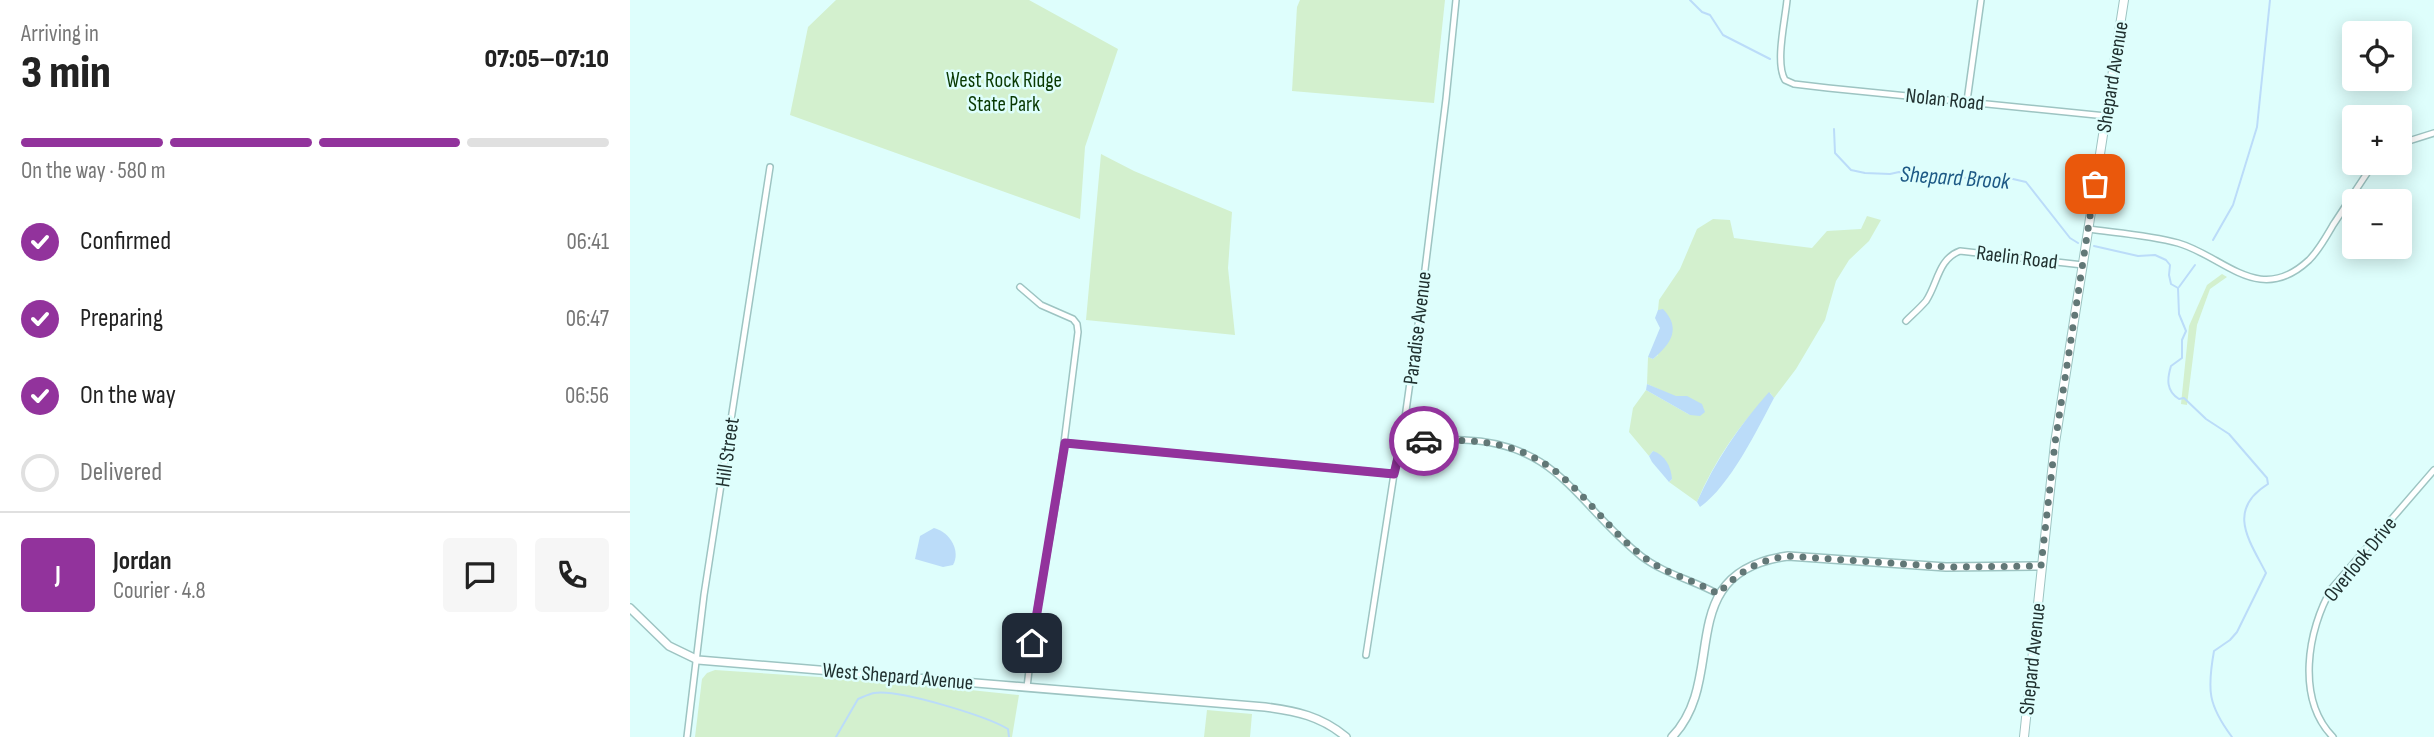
<!DOCTYPE html>
<html lang="en">
<head>
<meta charset="utf-8">
<style>
	body { margin:0; font-family:"Sofia Sans Condensed",sans-serif; background:#f6f6f6; color:#222; height:100vh; display:flex; flex-direction:column; font-size:26px; white-space:nowrap }
	* { box-sizing:border-box; margin:0 }
	p { font-size:23px; color:#767676 }
	.icon { flex:none; width:38px; height:38px; fill:none; stroke:currentColor; stroke-width:2; stroke-linecap:round; stroke-linejoin:round }
	.map { position:relative; flex:1; overflow:hidden }
	.drawer { display:flex; flex-direction:column; background:#fff; width:630px }
	.drawer>* { flex:none }
	.buttons { position:absolute; left:1712px; top:21px; display:grid; gap:14px }
	.buttons a { display:grid; place-items:center; width:70px; height:70px; border-radius:7px; background:#fff; box-shadow:0 4px 18px #0003; font-size:35px }
	.pin { position:absolute; display:grid; place-items:center; width:60px; height:60px; color:#fff; margin:-30px; border-radius:14px; box-shadow:0 4px 10px #0006 }
	.courier { position:absolute; display:grid; place-items:center; width:70px; height:70px; margin:-35px; border:5px solid #92339c; border-radius:50%; background:#fff; color:#222; box-shadow:0 2px 9px #0007 }
	.summary em { font-style:normal; font-weight:800 }
	.summary div { display:flex; flex-direction:column-reverse }
	.summary { display:flex; align-items:center; justify-content:space-between; height:119px; padding:0 21px }
	h1 { font-size:46px; font-weight:800; line-height:52px }
	.bar { display:grid; grid-template-columns:repeat(4,1fr); gap:10px 7px; align-content:center; height:84px; padding:0 21px }
	.bar i { height:9px; border-radius:5px; background:#e0e0e0 }
	.bar .on { background:#92339c }
	.bar p { grid-column:span 4 }
	.line { display:flex; align-items:center; gap:18px; padding:0 21px; border-top:2px solid #e0e0e0 }
	.line div { flex:1 }
	.round { display:grid; place-items:center; flex:none; width:74px; height:74px; border-radius:7px; background:#f6f6f6 }
	ol { padding:0 21px; list-style:none }
	li { display:flex; align-items:center; gap:21px; height:77px }
	li p { margin-inline-start:auto }
	li .icon { padding:7px; border-radius:50%; background:#92339c; color:#fff; stroke-width:4 }
	li:last-child { color:#767676 }
	li i { width:38px; height:38px; border:4px solid #e0e0e0; border-radius:50% }
	main { display:flex; flex:1; min-height:0 }
	.map>svg:first-child { display:block }
	.green { fill:#d3f0ce }
	.water { fill:#bbdcf9 }
	.lines { fill:none; stroke-linecap:round; stroke-linejoin:round }
	.stream { stroke:#bbdcf9; stroke-width:2 }
	.minor-casing { stroke:#9dc4c2; stroke-width:8 }
	.tertiary-casing { stroke:#9dc4c2; stroke-width:10 }
	.secondary-casing { stroke:#9dc4c2; stroke-width:10 }
	.minor { stroke:#fff; stroke-width:5 }
	.tertiary { stroke:#fff; stroke-width:7 }
	.secondary { stroke:#fff; stroke-width:8 }
	.done { stroke:#627877; stroke-width:7; stroke-dasharray:0 12.6 }
	.route { stroke:#92339c; stroke-width:9 }
	.labels { text-anchor:middle; stroke-width:5; stroke-linejoin:round; paint-order:stroke }
	.street-label { font-size:21px; fill:#20302f; stroke:#defefc }
	.park-label { font-size:21px; fill:#093902; stroke:#defefc }
	.water-label { font-size:23px; font-style:italic; fill:#1d5985; stroke:#defefc }
</style>
</head>
<body>
<main>
<section class="drawer">
<div class="summary"><div><h1>3 min</h1><p>Arriving in</p></div><em>07:05–07:10</em></div>
<div class="bar"><i class="on"></i><i class="on"></i><i class="on"></i><i></i><p>On the way · 580 m</p></div>
<ol>
<li><svg class="icon" aria-label="check" viewBox="0 0 24 24"><path d="M5 12l5 5 9-10"/></svg>Confirmed<p>06:41</p></li>
<li><svg class="icon" aria-label="check" viewBox="0 0 24 24"><path d="M5 12l5 5 9-10"/></svg>Preparing<p>06:47</p></li>
<li><svg class="icon" aria-label="check" viewBox="0 0 24 24"><path d="M5 12l5 5 9-10"/></svg>On the way<p>06:56</p></li>
<li><i></i>Delivered</li>
</ol>
<div class="line" style="height:126px"><b class="round" style="background:#92339c;color:#fff">J</b><div><b>Jordan</b><p>Courier · 4.8</p></div><a class="round"><svg class="icon" aria-label="chat" viewBox="0 0 24 24"><path d="M4 5h16v11H9l-5 4z"/></svg></a><a class="round"><svg class="icon" aria-label="phone" viewBox="0 0 24 24"><path d="M5 4h4l2 5-3 2q2 4 5 5l2-3 5 2v4C11 20 4 13 5 4z"/></svg></a></div>
</section>
<div class="map">
<svg width="1804" height="737" viewBox="0 0 1804 737">
	<rect width="100%" height="100%" fill="#defefc"/>
	<g class="green">
		<path d="M206,0H399L488,49L455,147L450,219L160,115L178,27Z"/>
		<path d="M670,0H815L804,103L662,91L667,7Z"/>
		<path d="M471,154L504,171L602,212L598,268L605,335L456,320Z"/>
		<path d="M1237,216L1251,220L1239,241L1219,260L1206,281L1195,320L1166,369L1144,398L1140,393C1109,425 1084,461 1067,502L1039,482L1042,479L1023,451L1019,456L999,432L1003,408L1016,390L1060,415L1046,397L1017,384L1018,357L1023,359L1028,355L1033,310H1028L1029,300L1050,269L1067,229L1083,219L1100,220L1104,238L1182,248L1197,231L1231,229Z"/>
		<path d="M1592,274L1597,277L1580,289L1567,325L1557,405L1551,404L1559,326L1577,285Z"/>
		<path d="M85,670L264,682L389,695L382,737H65L72,679L77,673Z"/>
		<path d="M577,710L622,714L620,737H574Z"/>
	</g>
	<g class="water">
		<path d="M1033,309C1051,328 1042,343 1023,359L1018,357L1030,328L1025,318L1028,310Z"/>
		<path d="M1017,384L1046,396H1057L1072,404L1075,412L1070,416L1060,415L1016,390Z"/>
		<path d="M1139,392L1144,398C1127,430 1100,486 1070,507L1067,502C1085,461 1109,426 1139,392Z"/>
		<path d="M1023,451C1035,455 1041,466 1042,479L1039,482L1022,462L1019,456Z"/>
		<path d="M304,528C320,532 331,551 323,565L313,567L285,559L290,536Z"/>
	</g>
	<g class="lines">
		<g class="stream">
			<path d="M1060,0L1072,12L1080,15L1093,35L1140,59"/>
			<path d="M1204,129L1205,153L1221,170L1235,173L1260,174L1269,172L1301,177L1383,179L1396,182L1440,238L1448,243"/>
			<path d="M1583,240L1603,205L1627,127L1640,0"/>
			<path d="M1464,246L1508,256L1525,255L1536,260L1540,265L1539,275L1541,284L1548,288L1549,314L1556,331L1552,340V358L1541,366C1537,379 1536,391 1549,399L1554,398L1576,419L1599,434L1637,478L1638,484C1596,510 1619,540 1636,573L1607,632L1600,640L1584,651C1577,690 1578,705 1602,737"/>
			<path d="M1549,287L1565,265"/>
			<path d="M206,737L228,699C233,697 239,694 244,693C269,689 356,716 378,729L379,737"/>
		</g>
		<defs>
			<g id="minor">
				<path d="M1157,0C1155,21 1145,63 1155,80L1164,84L1198,88L1476,116"/>
				<path d="M1337,101L1351,0"/>
				<path d="M1769,144L1804,133"/>
				<path d="M1458,229C1487,233 1519,235 1548,243C1594,256 1629,307 1679,260C1689,250 1696,237 1703,225C1717,204 1730,183 1744,163"/>
				<path d="M390,287L411,305L443,319L447,324L448,332L429,483L404,629L397,687"/>
				<path d="M1276,321C1282,315 1290,308 1296,301C1308,283 1308,259 1330,251L1453,265"/>
				<path d="M435,443L764,474"/>
				<path d="M771,445C791,438 814,439 834,440C928,443 947,505 1011,556C1034,574 1063,580 1088,594"/>
				<path d="M736,655L764,474L773,432L789,318L816,99L826,0"/>
				<path d="M57,737L74,595L140,167"/>
				<path d="M1703,737C1666,699 1677,630 1702,588L1804,470"/>
			</g>
			<g id="tertiary">
				<path d="M0,608L39,646L68,660L635,707C666,711 691,716 716,737"/>
				<path d="M1042,737C1100,677 1040,572 1158,556L1316,567L1411,566"/>
			</g>
			<path id="secondary" d="M1394,737L1425,443L1494,0"/>
		</defs>
		<use href="#minor" class="minor-casing"/>
		<use href="#tertiary" class="tertiary-casing"/>
		<use href="#secondary" class="secondary-casing"/>
		<use href="#minor" class="minor"/>
		<use href="#tertiary" class="tertiary"/>
		<use href="#secondary" class="secondary"/>
	</g>
	<g class="lines">
		<path class="done" d="M794,441C851,438 896,442 939,483C964,506 984,534 1011,555C1034,574 1063,579 1088,594C1108,572 1128,560 1158,556L1317,567L1411,566L1425,443L1465,184"/>
		<path class="route" d="M402,643L435,443L764,474L771,445L794,441"/>
	</g>
	<g class="labels">
		<g class="street-label">
			<text transform="translate(1482 77) rotate(-81)" y="7">Shepard Avenue</text>
			<text transform="translate(1315 99) rotate(6)" y="7">Nolan Road</text>
			<text transform="translate(1387 257) rotate(7)" y="7">Raelin Road</text>
			<text transform="translate(787 328) rotate(-83)" y="7">Paradise Avenue</text>
			<text transform="translate(97 452) rotate(-82)" y="7">Hill Street</text>
			<text transform="translate(1730 559) rotate(-51)" y="7">Overlook Drive</text>
			<text transform="translate(1402 659) rotate(-84)" y="7">Shepard Avenue</text>
			<text transform="translate(268 676) rotate(5)" y="7">West Shepard Avenue</text>
		</g>
		<g class="park-label">
			<text x="374" y="87">West Rock Ridge<tspan x="374" dy="24">State Park</tspan></text>
		</g>
		<g class="water-label">
			<text transform="translate(1325 177) rotate(4)" y="8">Shepard Brook</text>
		</g>
	</g>
</svg>
<div class="buttons">
<a><svg class="icon" aria-label="locate" viewBox="0 0 24 24"><circle cx="12" cy="12" r="6"/><path d="M12 2v4M12 18v4M2 12h4M18 12h4"/></svg></a>
<a>+</a>
<a>−</a>
</div>
<div class="pin" style="left:1465px;top:184px;background:#ea580c"><svg class="icon" aria-label="bag" viewBox="0 0 24 24"><path d="M5 8h14l-1 12H6zM9 8a3 3 0 0 1 6 0"/></svg></div>
<div class="pin" style="left:402px;top:643px;background:#1f2937"><svg class="icon" aria-label="home" viewBox="0 0 24 24"><path d="M3 11l9-7 9 7M6 9v11h12V9"/></svg></div>
<div class="courier" style="left:794px;top:441px"><svg class="icon" aria-label="car" viewBox="0 0 24 24"><path d="M5 17H2v-5l4-1 3-4h7l3 4 3 1v5h-3M9 17h6M6 11h13"/><circle cx="7" cy="17" r="2"/><circle cx="17" cy="17" r="2"/></svg></div>
</div>
</main>
</body>
</html>
